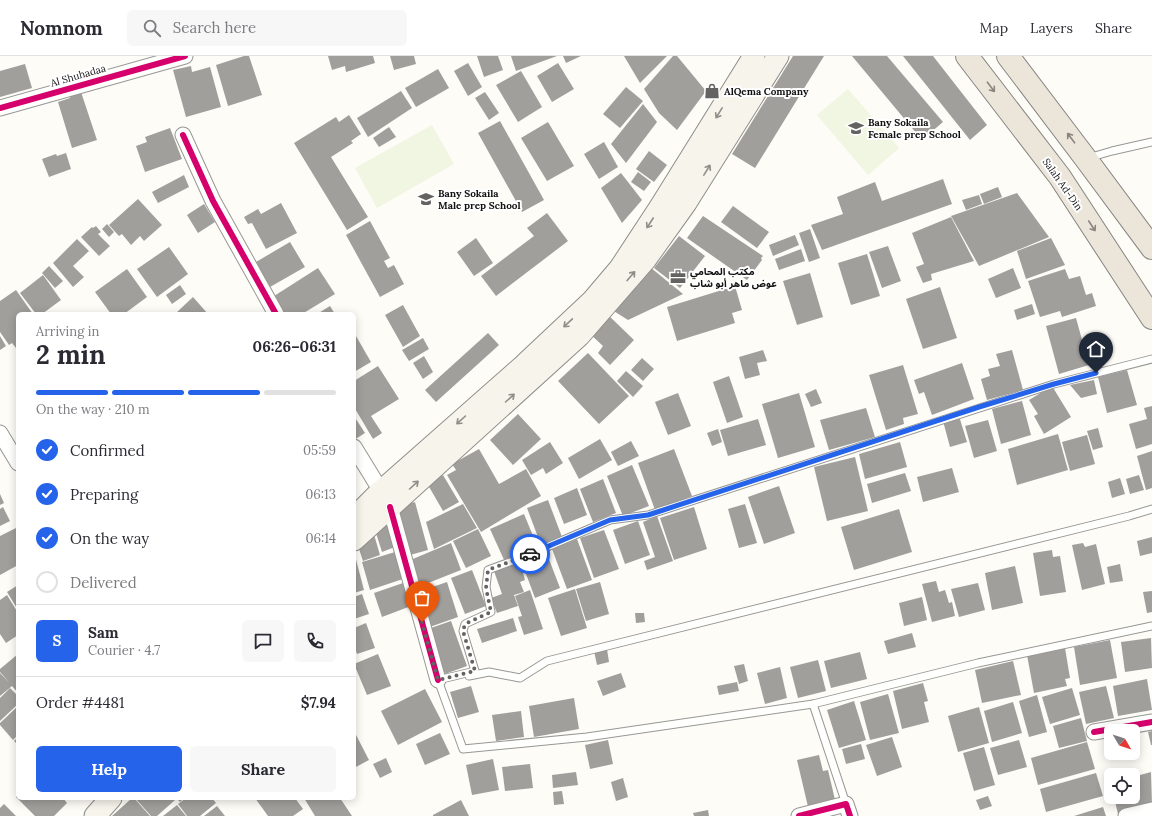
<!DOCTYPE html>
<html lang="en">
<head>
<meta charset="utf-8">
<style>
	body { margin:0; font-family:Lora,"Noto Sans Arabic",serif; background:#f7f7f7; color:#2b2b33; height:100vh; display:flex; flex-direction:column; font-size:15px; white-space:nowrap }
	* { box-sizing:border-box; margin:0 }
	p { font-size:13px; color:#7c7c81 }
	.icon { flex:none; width:22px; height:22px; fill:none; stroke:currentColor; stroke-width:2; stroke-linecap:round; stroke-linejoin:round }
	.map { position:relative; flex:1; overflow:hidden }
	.details { position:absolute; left:16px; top:256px; width:340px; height:488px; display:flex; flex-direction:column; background:#fff; border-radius:6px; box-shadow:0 2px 10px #0003 }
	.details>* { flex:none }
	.needle { width:26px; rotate:129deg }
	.buttons { position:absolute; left:1104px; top:668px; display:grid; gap:8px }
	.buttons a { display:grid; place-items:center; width:36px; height:36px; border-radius:6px; background:#fff; box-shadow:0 2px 10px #0003; font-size:20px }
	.pin { position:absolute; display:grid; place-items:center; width:34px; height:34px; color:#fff; margin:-41px -17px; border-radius:50% 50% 50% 0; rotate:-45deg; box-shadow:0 0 4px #0007 }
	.pin .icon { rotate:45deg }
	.courier { position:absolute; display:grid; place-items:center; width:40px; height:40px; margin:-20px; border:3px solid #2563eb; border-radius:50%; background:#fff; color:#222; box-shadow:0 1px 5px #0007 }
	.summary em { font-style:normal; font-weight:700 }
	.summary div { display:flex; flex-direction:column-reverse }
	.summary { display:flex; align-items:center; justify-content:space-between; height:68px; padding:0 20px }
	h1 { font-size:26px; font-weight:700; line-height:30px }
	.bar { display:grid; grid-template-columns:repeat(4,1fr); gap:6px 4px; align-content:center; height:48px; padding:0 20px }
	.bar i { height:5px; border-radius:3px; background:#e1e1e2 }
	.bar .on { background:#2563eb }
	.bar p { grid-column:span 4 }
	.line { display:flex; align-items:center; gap:10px; padding:0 20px; border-top:1px solid #e1e1e2 }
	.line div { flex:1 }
	.round { display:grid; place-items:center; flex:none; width:42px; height:42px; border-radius:6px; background:#f7f7f7 }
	ol { padding:0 20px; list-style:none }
	li { display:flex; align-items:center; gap:12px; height:44px }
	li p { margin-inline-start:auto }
	li .icon { padding:4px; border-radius:50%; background:#2563eb; color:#fff; stroke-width:4 }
	li:last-child { color:#7c7c81 }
	li i { width:22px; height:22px; border:2px solid #e1e1e2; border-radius:50% }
	.action { display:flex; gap:8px; margin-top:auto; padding:8px 20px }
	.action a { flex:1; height:46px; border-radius:6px; background:#2563eb; color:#fff; font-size:16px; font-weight:700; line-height:46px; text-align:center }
	.action a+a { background:#f7f7f7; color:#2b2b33 }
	header { display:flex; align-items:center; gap:24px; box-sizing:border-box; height:56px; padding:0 20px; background:#fff; border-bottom:1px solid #e1e1e2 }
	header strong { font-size:19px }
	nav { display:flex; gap:22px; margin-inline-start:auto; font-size:14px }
	.search { width:280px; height:36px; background:#f7f7f7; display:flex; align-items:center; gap:10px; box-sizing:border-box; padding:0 14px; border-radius:6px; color:#7c7c81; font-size:15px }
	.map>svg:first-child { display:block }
	.pitch { fill:#f0f6e1 }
	.building { fill:#a19f9c }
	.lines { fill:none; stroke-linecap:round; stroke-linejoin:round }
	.service-casing { stroke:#979795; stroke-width:9 }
	.minor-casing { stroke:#979795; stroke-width:17 }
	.secondary-casing { stroke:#8e8d8b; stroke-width:23 }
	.trunk-casing { stroke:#858482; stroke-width:24 }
	.service { stroke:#fffffe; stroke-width:7 }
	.minor { stroke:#fffffe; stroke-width:15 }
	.secondary { stroke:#f6f4eb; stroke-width:21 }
	.trunk { stroke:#ece5da; stroke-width:22 }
	.cycleway-casing { stroke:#fff; stroke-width:8 }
	.cycleway { stroke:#d6006c; stroke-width:6 }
	.oneway { stroke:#898680 }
	.oneway2 { stroke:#8f8e89 }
	.done { stroke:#646362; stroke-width:4; stroke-dasharray:0 7.2 }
	.route { stroke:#2563eb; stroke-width:5 }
	.labels { text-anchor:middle; stroke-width:4; stroke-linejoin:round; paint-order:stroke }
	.street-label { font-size:10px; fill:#111; stroke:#fff }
	.poi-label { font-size:10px; font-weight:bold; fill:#111; stroke:#fff; text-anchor:start }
</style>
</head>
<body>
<header>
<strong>Nomnom</strong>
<div class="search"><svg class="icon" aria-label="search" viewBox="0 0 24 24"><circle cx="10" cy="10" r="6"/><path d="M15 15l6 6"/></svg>Search here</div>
<nav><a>Map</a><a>Layers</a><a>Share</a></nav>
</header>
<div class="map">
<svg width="1152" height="760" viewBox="0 0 1152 760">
	<rect width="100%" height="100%" fill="#fdfcf7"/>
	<g class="pitch">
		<path d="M848,33L899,92L868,119L817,59Z"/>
		<path d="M432,69L454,108L377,152L355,112Z"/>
	</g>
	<g class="building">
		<path d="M244,0H249L262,39L228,50L216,9Z"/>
		<path d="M328,0H373L375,7L346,16L345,10L332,14Z"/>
		<path d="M390,0H414L416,8L394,14Z"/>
		<path d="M477,0H498L503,14L484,21Z"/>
		<path d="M511,0H557L516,15Z"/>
		<path d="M563,0H581L566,7Z"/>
		<path d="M624,0H667L640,27Z"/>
		<path d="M673,0H677L706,35L677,74L659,57L644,33Z"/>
		<path d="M793,0H824L755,112L732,98Z"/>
		<path d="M852,0H887L943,66L922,84Z"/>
		<path d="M903,0H933L987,69L970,84Z"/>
		<path d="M468,7L482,31L468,40L454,15Z"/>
		<path d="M558,7L574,33L552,46L537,20Z"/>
		<path d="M25,8L32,32L0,41V15Z"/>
		<path d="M191,10L192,16L210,11L221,51L186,61L173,14Z"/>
		<path d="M438,13L449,32L416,51L405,32Z"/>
		<path d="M521,15L542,51L518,66L496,29Z"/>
		<path d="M626,31L643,45L620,72L603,58Z"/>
		<path d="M401,35L412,52L368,81L357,62Z"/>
		<path d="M81,36L97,84L72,92L58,46L70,42V39Z"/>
		<path d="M485,36L499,57L489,64L475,42Z"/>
		<path d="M643,48L657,66L626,107L611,88Z"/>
		<path d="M349,59L361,78L351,85L353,87L331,101L368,161L347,174L294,87L336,61L339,66Z"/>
		<path d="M500,65L544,144L522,156L478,77Z"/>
		<path d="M548,66L574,110L547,125L521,82Z"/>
		<path d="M389,71L396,81L379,91L373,82Z"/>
		<path d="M170,72L182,103L145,116L136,90L147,86L145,81Z"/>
		<path d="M604,86L618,111L599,123L584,98Z"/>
		<path d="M649,95L667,109L654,126L636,113Z"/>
		<path d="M66,97L71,113L49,121L42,103L56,98L57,100Z"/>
		<path d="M638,116L651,126L644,135L631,126Z"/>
		<path d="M621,117L642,144L622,167L601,132Z"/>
		<path d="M184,119L189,131L158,147L152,136Z"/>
		<path d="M943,123L952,148L822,194L811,169L843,158L837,141L875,126L882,145Z"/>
		<path d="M998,131L1002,141L984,148L980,138Z"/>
		<path d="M1017,137L1049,181L979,210L951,160Z"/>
		<path d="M979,139L982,148L966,154L962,144Z"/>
		<path d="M138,143L162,169L144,185L140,180L131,189L122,178L119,180L109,169Z"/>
		<path d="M281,147L297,177L266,193L252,167L248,168L244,161L258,153L261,158Z"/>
		<path d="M204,148L215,166L198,177L187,159Z"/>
		<path d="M733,150L769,176L757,192L721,166Z"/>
		<path d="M547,157L568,185L496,240L481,220L534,180L527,172Z"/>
		<path d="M703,160L763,200L761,202L762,204L747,224L687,182Z"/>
		<path d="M951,161L974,205L931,218L932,224L923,227L916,211L924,208L912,177Z"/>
		<path d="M370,165L390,202L384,205L388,212L394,209L404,228L380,241L346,179Z"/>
		<path d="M107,168L114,176L109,181L102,173Z"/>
		<path d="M96,170L101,176L98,178L110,190L99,200L81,181L92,171L93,172Z"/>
		<path d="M810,173L820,202L809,206L799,177Z"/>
		<path d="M795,179L799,189L773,200L769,189Z"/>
		<path d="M679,180L705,200L680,232L654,212Z"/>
		<path d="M476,182L493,207L474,220L457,196Z"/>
		<path d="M1051,182L1065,209L1026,223L1017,195Z"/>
		<path d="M77,183L89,195L73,210L84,221L73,231L53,207Z"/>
		<path d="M290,186L305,211L270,231L256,206Z"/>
		<path d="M888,190L901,225L882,232L869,196Z"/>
		<path d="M169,191L188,218L157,241L137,213Z"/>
		<path d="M801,193L805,205L779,214L775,203Z"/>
		<path d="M867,198L880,240L851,249L838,207Z"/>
		<path d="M645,207L683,238L628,264L609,252Z"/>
		<path d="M49,210L63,225L55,232L42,217Z"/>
		<path d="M318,212L335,238L302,258H282L271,242Z"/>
		<path d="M1013,212L1021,232L996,242L988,223Z"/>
		<path d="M127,213L147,241L124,258H111L95,236Z"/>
		<path d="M1065,213L1069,223L1080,220L1086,239L1092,237L1096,250L1062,261L1060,255L1040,261L1028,225Z"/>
		<path d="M810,217L823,261L797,269L783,225Z"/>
		<path d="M43,219L61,244L42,258H36L20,237Z"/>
		<path d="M180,229L186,238L172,248L166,239Z"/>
		<path d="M735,230L742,254L732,257L735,267L677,285L667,251Z"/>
		<path d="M940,231L957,282L923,293L906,243Z"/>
		<path d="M16,234L33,258H18V290L16,292L12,287L9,289L0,276V245Z"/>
		<path d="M193,241L208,258H175Z"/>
		<path d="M1032,248L1035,258L1017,264L1014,254Z"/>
		<path d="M403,249L420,280L403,291L385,259Z"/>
		<path d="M330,250L335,258H317Z"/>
		<path d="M606,257L634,284L610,309L598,297L603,290L588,276Z"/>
		<path d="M1076,262L1089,309L1059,318L1046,270Z"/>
		<path d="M488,277L499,289L436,346L425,334Z"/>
		<path d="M0,280L6,290L0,294Z"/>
		<path d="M356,280L371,306L354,316V281Z"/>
		<path d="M423,282L429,293L409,305L402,294Z"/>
		<path d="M763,294L767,305L757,307L760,319L745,323L739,301Z"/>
		<path d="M1012,294L1023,334L987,344L981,323L990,320L988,313L1000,310L996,298Z"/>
		<path d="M588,297L629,340L599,368L558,325Z"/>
		<path d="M424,300L433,316L423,323L413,307Z"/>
		<path d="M642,302L654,313L643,325L631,314Z"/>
		<path d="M962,307L974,343L932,359L924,336L919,338L914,324Z"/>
		<path d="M903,309L918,358L903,362L904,368L886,374L869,319Z"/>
		<path d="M378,310L399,343L371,360L382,377L373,383L354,351V325Z"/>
		<path d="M1127,314L1137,349L1107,357L1098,321Z"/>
		<path d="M626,315L643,330L633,341L617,325Z"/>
		<path d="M729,320L743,361L727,367L713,326Z"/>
		<path d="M1094,324L1097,338L1081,342L1070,329Z"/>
		<path d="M1052,330L1071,361L1044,378L1034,360L1038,358L1029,344Z"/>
		<path d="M816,333L822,347L811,351L805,338Z"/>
		<path d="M678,337L691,370L668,379L655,346Z"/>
		<path d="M799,337L815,391L778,402L762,348Z"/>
		<path d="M1022,345L1031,379L1001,388L992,353Z"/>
		<path d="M1152,350V388L1136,393L1129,368L1147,363L1144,352Z"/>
		<path d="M866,352L875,381L829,394L820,364Z"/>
		<path d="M518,358L541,383L513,409L490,384Z"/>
		<path d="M354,360L365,377L354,384Z"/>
		<path d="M959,360L967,386L950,391L943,365Z"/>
		<path d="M758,363L766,389L728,400L720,374Z"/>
		<path d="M988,364L997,395L974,402L965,370Z"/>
		<path d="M1098,372L1103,391L1093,394L1087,375Z"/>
		<path d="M718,373L722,386L712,390L707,377Z"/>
		<path d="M1058,378L1068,414L1017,429L1008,393Z"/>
		<path d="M1087,379L1095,408L1070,415L1062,386Z"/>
		<path d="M600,383L612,404L579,423L568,402Z"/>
		<path d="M631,385L639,400L618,410L611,396Z"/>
		<path d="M550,386L563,407L546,418L543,412L531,419L522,404Z"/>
		<path d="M900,386L907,411L865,423L859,398Z"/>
		<path d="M479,393L499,428L526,413L541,440L481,476L447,419L456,414L452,408Z"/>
		<path d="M674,393L692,440L655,454L638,407Z"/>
		<path d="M1152,395V432L1146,434L1137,400Z"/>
		<path d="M855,401L868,455L827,465L814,411Z"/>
		<path d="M632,409L649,450L623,460L607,420Z"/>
		<path d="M952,412L959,436L923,446L917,421Z"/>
		<path d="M905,417L911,435L872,447L867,428Z"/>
		<path d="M443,419L459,446L443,455L428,429Z"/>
		<path d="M1139,419L1144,434L1130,438L1126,423Z"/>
		<path d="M1120,422L1125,438L1112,442L1108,426Z"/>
		<path d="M603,423L616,457L593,466L580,433Z"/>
		<path d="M779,430L795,477L764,488L748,441Z"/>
		<path d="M577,432L587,459L564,468L554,442Z"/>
		<path d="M0,438L4,447L0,449Z"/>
		<path d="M548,444L562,481L541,489L527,452Z"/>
		<path d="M415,446L428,494L410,499L396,451Z"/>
		<path d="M463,448L477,472L434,493L426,466Z"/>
		<path d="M745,448L757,487L739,492L728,453Z"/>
		<path d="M3,451L10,465L0,470V453Z"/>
		<path d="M694,451L707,493L674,504L660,462Z"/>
		<path d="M899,453L912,496L854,514L841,471Z"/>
		<path d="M524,458L538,492L505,506L490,473Z"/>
		<path d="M657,460L673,505L647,514L644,505L655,501L643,466Z"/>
		<path d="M389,464L395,491L382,496L375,474Z"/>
		<path d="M638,465L650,499L625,508L613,474Z"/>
		<path d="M18,471V509L0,519V480Z"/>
		<path d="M478,473L491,500L466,512L453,485Z"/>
		<path d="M604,474L619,513L594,522L580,482Z"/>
		<path d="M373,475L380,499L363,505L357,487Z"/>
		<path d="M1152,481V497L1140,500L1137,485Z"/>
		<path d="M577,483L592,524L567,533L552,493Z"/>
		<path d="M451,487L461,514L418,531L408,505Z"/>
		<path d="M1083,487L1085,491L1096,488L1105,528L1082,534L1072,489Z"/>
		<path d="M1052,494L1053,501L1060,500L1066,536L1040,540L1033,497Z"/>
		<path d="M354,496L364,534L354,537Z"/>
		<path d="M395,496L403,523L370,534L362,506Z"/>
		<path d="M547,498L560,532L535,542L522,507Z"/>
		<path d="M520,507L525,524L520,526L524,536L514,539L518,550L497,557L491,542L502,538L494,515Z"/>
		<path d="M1120,508L1123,525L1110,527L1107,511Z"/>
		<path d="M1015,510L1023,547L992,554L985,517Z"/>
		<path d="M472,514L486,550L465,558L451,522Z"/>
		<path d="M936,525L939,536L945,534L949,547L952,546L955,560L932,566L922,528Z"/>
		<path d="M447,526L458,561L427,572L415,537Z"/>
		<path d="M600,526L609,558L586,565L576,533Z"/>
		<path d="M403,527L411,550L382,561L374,537Z"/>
		<path d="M978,527L985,554L959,561L951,533Z"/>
		<path d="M18,529V554L7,536Z"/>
		<path d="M575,533L587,572L561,580L548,542Z"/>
		<path d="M530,534L543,573L524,579L518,561L522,560L515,540Z"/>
		<path d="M1152,535V556L1147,557L1143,536Z"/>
		<path d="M362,538L369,558L354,563V541Z"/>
		<path d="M7,539L18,557V579L6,587L0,578V544Z"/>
		<path d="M922,541L927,564L904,570L899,547Z"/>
		<path d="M635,557H644L645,566L636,567Z"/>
		<path d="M513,562L517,575L482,587L477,573Z"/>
		<path d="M451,565L467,610L445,618L428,573Z"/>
		<path d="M366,567L375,592L357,598L354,589V572Z"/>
		<path d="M912,577L916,591L888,598L884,585Z"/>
		<path d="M1151,582L1152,612L1125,616L1121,586Z"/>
		<path d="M1110,584L1117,622L1080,629L1074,591Z"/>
		<path d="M1065,592L1070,622L1065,623L1067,630L1034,637L1027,599Z"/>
		<path d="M607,593L609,606L597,609L594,595Z"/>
		<path d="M860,596L867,623L831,632L824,605Z"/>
		<path d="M18,598V637L12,630L0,640V617L9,626L0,616V613Z"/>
		<path d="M378,598L391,630L367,639L354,608Z"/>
		<path d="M818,604L826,635L798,642L790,611Z"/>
		<path d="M1013,605L1021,639L982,647L975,614Z"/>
		<path d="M744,608L748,625L739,628L734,610Z"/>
		<path d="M780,611L787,642L765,648L757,617Z"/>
		<path d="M621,617L626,631L603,640L597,625Z"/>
		<path d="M1147,623L1152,654L1118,660L1113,630Z"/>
		<path d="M737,626L739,635L719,639L717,630Z"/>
		<path d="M923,627L928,645L924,646L929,666L902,673L893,635Z"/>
		<path d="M471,630L479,656L458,662L450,636Z"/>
		<path d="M1106,630L1114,662L1086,668L1079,636Z"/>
		<path d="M10,632L18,640V648L0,665V642Z"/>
		<path d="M1072,632L1080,659L1050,668L1042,641Z"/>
		<path d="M425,633L442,666L398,689L381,655Z"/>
		<path d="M888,638L899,677L870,684L860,646Z"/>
		<path d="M1037,639L1047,676L1029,681L1019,645Z"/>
		<path d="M574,642L579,673L534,681L529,650Z"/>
		<path d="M854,645L866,684L839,692L827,654Z"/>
		<path d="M1013,646L1022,677L992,686L984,655Z"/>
		<path d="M18,650V679L13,684L0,669V667Z"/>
		<path d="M979,651L989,687L958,696L948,660Z"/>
		<path d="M521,655L524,681L496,685L492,659Z"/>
		<path d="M1081,662L1087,685L1059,692L1053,670Z"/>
		<path d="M354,675L369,704L354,712Z"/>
		<path d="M1152,675V689H1151L1148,676Z"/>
		<path d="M440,677L450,698L425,709L416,688Z"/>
		<path d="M18,681V689L14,685Z"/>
		<path d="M892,681L902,711L877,720L866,689Z"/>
		<path d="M608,684L613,708L590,713L585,689Z"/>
		<path d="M1019,684L1027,711L998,719L990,692Z"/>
		<path d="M1087,686L1095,713L1038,729L1031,702Z"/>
		<path d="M861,688L865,703L846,708L842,693Z"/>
		<path d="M984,691L995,729L974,735L963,697Z"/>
		<path d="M819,699L823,715L828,714L836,748L809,755L797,704Z"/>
		<path d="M386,702L392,716L380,722L373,708Z"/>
		<path d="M493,703L499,734L472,739L466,709Z"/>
		<path d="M530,708L533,732L505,735L502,711Z"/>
		<path d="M576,716L578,729L553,732L552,719Z"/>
		<path d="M1151,716L1152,749L1118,758L1114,741H1133V721Z"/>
		<path d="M1096,717L1103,740L1046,756L1040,733Z"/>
		<path d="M623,722L628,741L616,745L611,726Z"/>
		<path d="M562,735L564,748L554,749L553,736Z"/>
		<path d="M18,739V742H63L67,747L54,760H35L16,741Z"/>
		<path d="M988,740L992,750L980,754L976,744Z"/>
		<path d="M132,742H134L150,760H112Z"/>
		<path d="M135,742H174L175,744L157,760H151Z"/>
		<path d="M176,742H184L180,746Z"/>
		<path d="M186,742H212L216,747L200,760H187L178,748Z"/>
		<path d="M255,742H295L303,753L293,760H268Z"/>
		<path d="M304,742H340L352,760H315Z"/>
		<path d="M461,744L469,760H433V759Z"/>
		<path d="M4,748L16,760H0V752Z"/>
		<path d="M177,749L186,760H163Z"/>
		<path d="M217,750L225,760H204Z"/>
		<path d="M1103,751L1106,760H1074Z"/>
		<path d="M708,754L709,760H694L693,757Z"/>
	</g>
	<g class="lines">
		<defs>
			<g id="service">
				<path d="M1088,102L1112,95L1152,86"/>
				<path d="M1152,303L1054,328L648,459L610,464L526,500L488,514L486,531L491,556L465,568L463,575L475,615L438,624L463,693L587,681L813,648L978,607L1152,570"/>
				<path d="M469,620L489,616L520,622L547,605L1129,460L1152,453"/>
				<path d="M813,648L846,748"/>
			</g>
			<g id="minor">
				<path d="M0,52L185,0"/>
				<path d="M183,79L213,145L276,258"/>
				<path d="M0,377L18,407"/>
				<path d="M354,391L381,435"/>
				<path d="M390,451L438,624"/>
				<path d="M1094,676L1152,666"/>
				<path d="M799,760L846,748L850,760"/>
				<path d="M1126,760L1152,754"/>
			</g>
			<g id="secondary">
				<path d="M354,462L381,435L525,308L592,245L620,212L660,151L754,0"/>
				<path d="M354,484L579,280L646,203L686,147L778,0"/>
				<path d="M95,760L111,742"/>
			</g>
			<g id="trunk">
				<path d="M967,0L1060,121L1152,262"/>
				<path d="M1008,0L1086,103L1152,192"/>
			</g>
		</defs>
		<use href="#service" class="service-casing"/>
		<use href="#minor" class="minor-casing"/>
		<use href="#secondary" class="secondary-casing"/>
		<use href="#trunk" class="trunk-casing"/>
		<use href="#service" class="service"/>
		<use href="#minor" class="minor"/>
		<use href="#secondary" class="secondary"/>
		<use href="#trunk" class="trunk"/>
		<defs>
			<g id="cycleway">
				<path d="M0,52L185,0"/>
				<path d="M183,79L213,145L276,258"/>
				<path d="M390,451L438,624"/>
				<path d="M1094,676L1152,666"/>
				<path d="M799,760L846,748L850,760"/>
			</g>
		</defs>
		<use href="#cycleway" class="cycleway-casing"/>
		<use href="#cycleway" class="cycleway"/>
	</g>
	<defs><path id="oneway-shaft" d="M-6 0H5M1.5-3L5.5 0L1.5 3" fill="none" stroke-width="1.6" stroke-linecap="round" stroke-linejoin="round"/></defs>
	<g class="oneway">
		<use href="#oneway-shaft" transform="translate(991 31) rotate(53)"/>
		<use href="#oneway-shaft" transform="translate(1071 82) rotate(-127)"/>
		<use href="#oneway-shaft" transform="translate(1092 170) rotate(57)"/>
	</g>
	<g class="oneway2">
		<use href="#oneway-shaft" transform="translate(719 57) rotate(122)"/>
		<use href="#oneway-shaft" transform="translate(707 114) rotate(-58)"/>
		<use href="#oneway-shaft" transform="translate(650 167) rotate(123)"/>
		<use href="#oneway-shaft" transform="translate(631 220) rotate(-49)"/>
		<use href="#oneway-shaft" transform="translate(568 267) rotate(137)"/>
		<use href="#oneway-shaft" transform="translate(510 342) rotate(-42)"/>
		<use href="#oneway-shaft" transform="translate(461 364) rotate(138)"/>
		<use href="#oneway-shaft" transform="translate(414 429) rotate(-42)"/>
	</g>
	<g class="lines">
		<path class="done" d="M422,566L438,624L475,615L463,575L465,568L491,556L486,532L488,514L530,498"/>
		<path class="route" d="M530,498L610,464L648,459L979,351L1054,328L1096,317"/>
	</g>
	<defs>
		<symbol id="shop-bare" viewBox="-9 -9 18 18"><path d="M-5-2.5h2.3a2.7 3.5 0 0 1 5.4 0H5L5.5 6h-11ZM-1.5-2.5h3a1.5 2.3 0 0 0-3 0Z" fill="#646362" stroke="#fff" stroke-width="2.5" paint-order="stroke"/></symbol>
		<symbol id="school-bare" viewBox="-9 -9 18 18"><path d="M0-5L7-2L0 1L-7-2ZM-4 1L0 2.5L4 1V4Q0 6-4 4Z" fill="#646362" stroke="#fff" stroke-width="2.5" paint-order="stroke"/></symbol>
		<symbol id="office-bare" viewBox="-9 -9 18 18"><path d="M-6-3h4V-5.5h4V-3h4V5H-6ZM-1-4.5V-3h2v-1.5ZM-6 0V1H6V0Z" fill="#646362" stroke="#fff" stroke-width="2.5" paint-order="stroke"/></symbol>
	</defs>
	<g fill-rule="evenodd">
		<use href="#shop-bare" x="701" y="24" width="22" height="22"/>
		<use href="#school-bare" x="845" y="61" width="22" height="22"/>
		<use href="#school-bare" x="415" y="132" width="22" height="22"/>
		<use href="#office-bare" x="667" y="210" width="22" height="22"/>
	</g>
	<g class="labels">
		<g class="street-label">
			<text transform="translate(78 19) rotate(-16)" y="4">Al Shuhadaa</text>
			<text transform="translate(1063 128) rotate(55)" y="4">Salah Ad-Din</text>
		</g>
		<g class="poi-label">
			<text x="724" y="39">AlQema Company</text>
			<text x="868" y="70">Bany Sokaila<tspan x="868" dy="12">Female prep School</tspan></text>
			<text x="438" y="141">Bany Sokaila<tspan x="438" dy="12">Male prep School</tspan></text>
			<text x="690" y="219">مكتب المحامي<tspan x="690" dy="12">عوض ماهر أبو شاب</tspan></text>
		</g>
	</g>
</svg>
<div class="buttons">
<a><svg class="needle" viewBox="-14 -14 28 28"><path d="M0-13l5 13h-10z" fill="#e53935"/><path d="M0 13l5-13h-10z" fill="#7c7c81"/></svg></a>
<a><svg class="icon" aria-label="locate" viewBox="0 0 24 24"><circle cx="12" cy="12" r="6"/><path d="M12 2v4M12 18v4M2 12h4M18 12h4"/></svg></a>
</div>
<div class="pin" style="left:422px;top:566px;background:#ea580c"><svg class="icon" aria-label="bag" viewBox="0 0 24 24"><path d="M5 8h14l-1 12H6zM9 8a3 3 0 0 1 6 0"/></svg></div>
<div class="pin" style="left:1096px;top:317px;background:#1f2937"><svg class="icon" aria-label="home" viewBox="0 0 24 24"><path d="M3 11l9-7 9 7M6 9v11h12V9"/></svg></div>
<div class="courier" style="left:530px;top:498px"><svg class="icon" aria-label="car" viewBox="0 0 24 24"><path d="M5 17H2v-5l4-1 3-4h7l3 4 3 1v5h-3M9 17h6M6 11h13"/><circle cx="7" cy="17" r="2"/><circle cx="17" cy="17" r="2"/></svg></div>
<section class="details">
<div class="summary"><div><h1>2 min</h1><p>Arriving in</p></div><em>06:26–06:31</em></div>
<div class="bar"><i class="on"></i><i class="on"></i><i class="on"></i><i></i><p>On the way · 210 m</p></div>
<ol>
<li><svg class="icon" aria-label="check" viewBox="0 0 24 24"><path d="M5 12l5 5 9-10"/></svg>Confirmed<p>05:59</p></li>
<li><svg class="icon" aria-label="check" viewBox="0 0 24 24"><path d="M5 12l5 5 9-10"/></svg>Preparing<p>06:13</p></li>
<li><svg class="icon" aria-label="check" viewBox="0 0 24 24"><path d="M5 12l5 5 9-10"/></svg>On the way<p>06:14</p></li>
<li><i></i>Delivered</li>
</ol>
<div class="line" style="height:72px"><b class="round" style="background:#2563eb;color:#fff">S</b><div><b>Sam</b><p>Courier · 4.7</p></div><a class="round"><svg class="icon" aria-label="chat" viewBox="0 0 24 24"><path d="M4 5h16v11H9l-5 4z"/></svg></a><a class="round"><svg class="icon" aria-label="phone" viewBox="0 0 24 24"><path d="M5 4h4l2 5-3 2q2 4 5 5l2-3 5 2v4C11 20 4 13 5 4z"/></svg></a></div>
<div class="line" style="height:52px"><div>Order #4481</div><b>$7.94</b></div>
<div class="action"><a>Help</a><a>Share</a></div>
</section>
</div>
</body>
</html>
